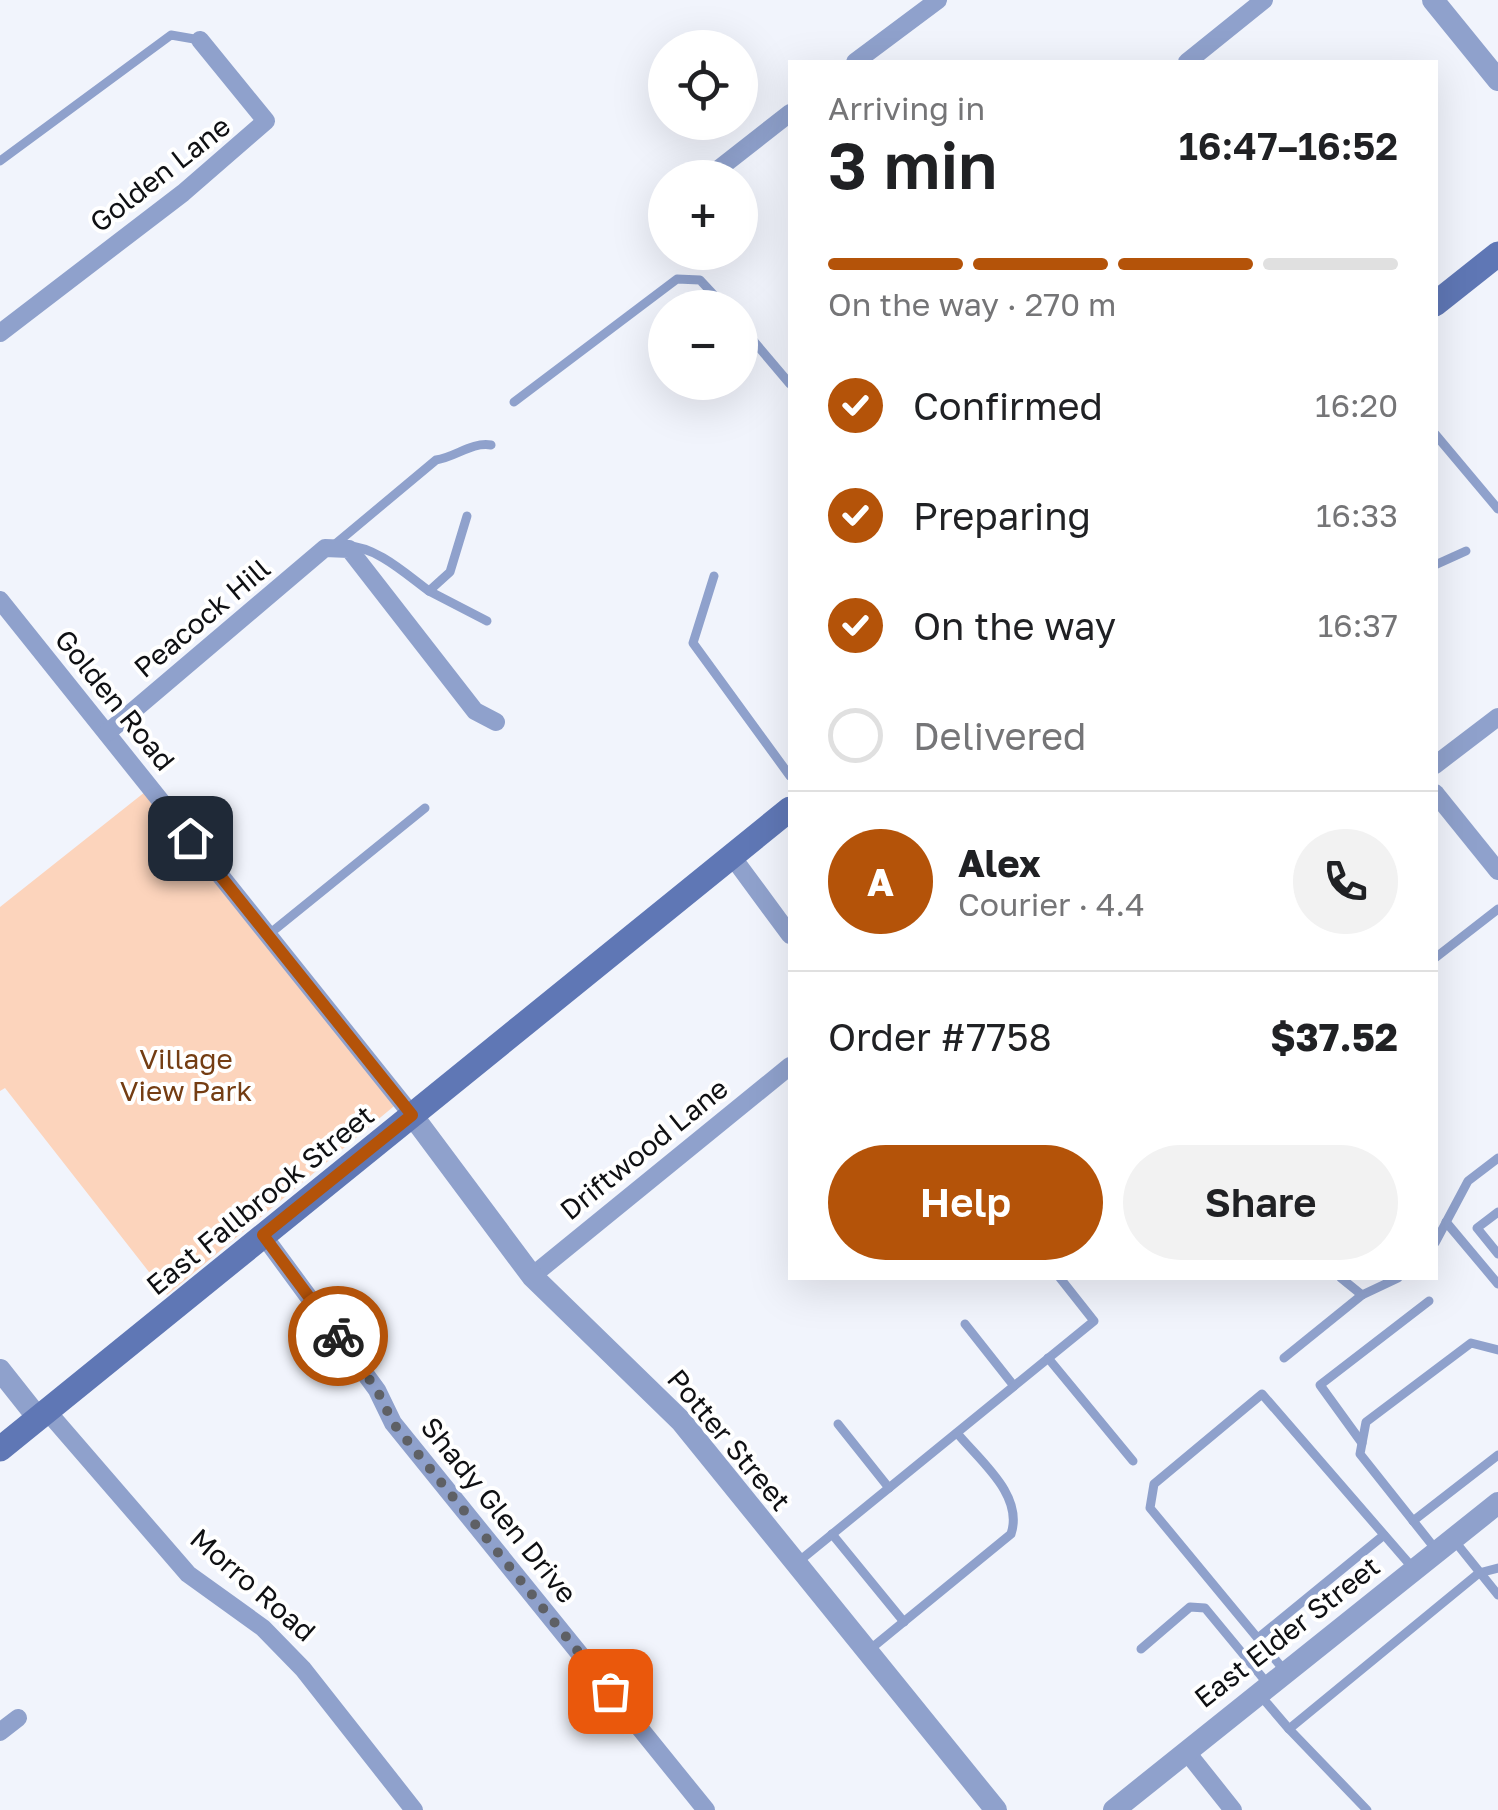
<!DOCTYPE html>
<html lang="en">
<head>
<meta charset="utf-8">
<style>
	body { margin:0; font-family:"Golos Text",sans-serif; background:#f2f2f2; color:#202124; height:100vh; display:flex; flex-direction:column; font-size:38px; white-space:nowrap }
	* { box-sizing:border-box; margin:0 }
	p { font-size:32px; color:#757577 }
	.icon { flex:none; width:55px; height:55px; fill:none; stroke:currentColor; stroke-width:2; stroke-linecap:round; stroke-linejoin:round }
	.map { position:relative; flex:1; overflow:hidden }
	.details { position:absolute; left:788px; top:60px; width:650px; height:1220px; display:flex; flex-direction:column; background:#fff; border-radius:0px; box-shadow:0 10px 40px #0002 }
	.details>* { flex:none }
	.buttons { position:absolute; left:648px; top:30px; display:grid; gap:20px }
	.buttons a { display:grid; place-items:center; width:110px; height:110px; border-radius:50%; background:#fff; box-shadow:0 10px 40px #0002; font-size:50px }
	.pin { position:absolute; display:grid; place-items:center; width:85px; height:85px; color:#fff; margin:-42px; border-radius:20px; box-shadow:0 5px 15px #0006 }
	.courier { position:absolute; display:grid; place-items:center; width:100px; height:100px; margin:-50px; border:8px solid #b45309; border-radius:50%; background:#fff; color:#222; box-shadow:0 2px 12px #0007 }
	.overview em { font-style:normal; font-weight:600 }
	.overview div { display:flex; flex-direction:column-reverse }
	.overview { display:flex; align-items:center; justify-content:space-between; height:170px; padding:0 40px }
	h1 { font-size:65px; font-weight:600; line-height:75px }
	.bar { display:grid; grid-template-columns:repeat(4,1fr); gap:15px 10px; align-content:center; height:120px; padding:0 40px }
	.bar i { height:12px; border-radius:8px; background:#e0e0e0 }
	.bar .on { background:#b45309 }
	.bar p { grid-column:span 4 }
	.line { display:flex; align-items:center; gap:25px; padding:0 40px; border-top:2px solid #e0e0e0 }
	.line div { flex:1 }
	.round { display:grid; place-items:center; flex:none; width:105px; height:105px; border-radius:52px; background:#f2f2f2 }
	ol { padding:0 40px; list-style:none }
	li { display:flex; align-items:center; gap:30px; height:110px }
	li p { margin-inline-start:auto }
	li .icon { padding:10px; border-radius:50%; background:#b45309; color:#fff; stroke-width:4 }
	li:last-child { color:#757577 }
	li i { width:55px; height:55px; border:5px solid #e0e0e0; border-radius:50% }
	.primary-button { display:flex; gap:20px; margin-top:auto; padding:20px 40px }
	.primary-button a { flex:1; height:115px; border-radius:60px; background:#b45309; color:#fff; font-size:40px; font-weight:600; line-height:115px; text-align:center }
	.primary-button a+a { background:#f2f2f2; color:#202124 }
	.map>svg:first-child { display:block }
	.green { fill:#fcd4bc }
	.lines { fill:none; stroke-linecap:round; stroke-linejoin:round }
	.service { stroke:#8fa1cc; stroke-width:9 }
	.minor { stroke:#8fa1cc; stroke-width:18 }
	.tertiary { stroke:#8fa1cc; stroke-width:22 }
	.secondary { stroke:#5f77b5; stroke-width:25 }
	.done { stroke:#5e6065; stroke-width:10; stroke-dasharray:0 18 }
	.route { stroke:#b45309; stroke-width:12 }
	.labels { text-anchor:middle; stroke-width:8; stroke-linejoin:round; paint-order:stroke }
	.street-label { font-size:28px; fill:#0f1013; stroke:#fff }
	.park-label { font-size:28px; fill:#743d13; stroke:#fff }
</style>
</head>
<body>
<div class="map">
<svg width="1498" height="1810" viewBox="0 0 1498 1810">
	<rect width="100%" height="100%" fill="#f1f4fc"/>
	<path class="green" d="M150,788L399,1102L167,1295L5,1088L0,1091V907Z"/>
	<g class="lines">
		<g class="service">
			<path d="M0,161L171,35L200,40"/>
			<path d="M740,325L790,384"/>
			<path d="M514,402L677,279L700,280L726,308"/>
			<path d="M1435,434L1498,509"/>
			<path d="M333,546L436,460C456,457 471,442 491,445"/>
			<path d="M347,546C376,546 407,575 429,591L450,572L467,516"/>
			<path d="M1435,565L1466,551"/>
			<path d="M714,576L693,643L790,776"/>
			<path d="M429,591L487,621"/>
			<path d="M268,935L425,808"/>
			<path d="M1435,958L1498,909"/>
			<path d="M1498,1212L1477,1228L1498,1254"/>
			<path d="M1446,1222L1498,1284"/>
			<path d="M1435,1243L1468,1181L1498,1158"/>
			<path d="M1341,1278L1362,1295L1398,1278"/>
			<path d="M965,1324L1014,1386"/>
			<path d="M1048,1358L1133,1461"/>
			<path d="M1284,1358L1362,1295"/>
			<path d="M838,1424L889,1488"/>
			<path d="M1362,1443L1320,1385L1429,1301"/>
			<path d="M1413,1521L1498,1455"/>
			<path d="M832,1534L904,1622"/>
			<path d="M1453,1539L1498,1595"/>
			<path d="M1437,1551L1360,1454L1366,1422L1471,1343L1498,1350"/>
			<path d="M798,1562L1094,1321L1060,1278"/>
			<path d="M1258,1638L1384,1535"/>
			<path d="M1141,1649L1190,1607L1205,1608L1267,1683"/>
			<path d="M868,1651L1011,1534C1024,1495 980,1461 957,1433"/>
			<path d="M1284,1670L1150,1508L1154,1484L1262,1394L1412,1567"/>
			<path d="M1260,1695L1289,1729L1479,1573L1498,1568"/>
			<path d="M1289,1729L1367,1810"/>
		</g>
		<g class="minor">
			<path d="M855,62L938,0"/>
			<path d="M1187,62L1264,0"/>
			<path d="M707,178L790,113"/>
			<path d="M0,333L183,193L266,121L200,40"/>
			<path d="M0,600L412,1115"/>
			<path d="M107,733L325,548L349,549L475,711L496,722"/>
			<path d="M1435,765L1498,717"/>
			<path d="M1435,793L1498,871"/>
			<path d="M731,855L790,935"/>
			<path d="M263,1235L377,1390L393,1423L706,1810"/>
			<path d="M532,1276L790,1066"/>
			<path d="M47,1411L188,1574L263,1628L303,1669L414,1810"/>
			<path d="M0,1732L18,1718"/>
			<path d="M1186,1751L1233,1810"/>
		</g>
		<g class="tertiary">
			<path d="M1433,0L1498,80"/>
			<path d="M412,1115L532,1276L681,1421L996,1810"/>
			<path d="M0,1370L38,1418"/>
			<path d="M1114,1810L1498,1503"/>
		</g>
		<g class="secondary">
			<path d="M1435,304L1498,254"/>
			<path d="M0,1449L790,809"/>
		</g>
	</g>
	<g class="lines">
		<path class="done" d="M338,1336L377,1390L393,1423L610,1691"/>
		<path class="route" d="M190,838L412,1115L263,1235L338,1336"/>
	</g>
	<g class="labels">
		<g class="street-label">
			<text transform="translate(160 174) rotate(-38)" y="10">Golden Lane</text>
			<text transform="translate(202 618) rotate(-40)" y="10">Peacock Hill</text>
			<text transform="translate(115 700) rotate(51)" y="10">Golden Road</text>
			<text transform="translate(644 1149) rotate(-39)" y="10">Driftwood Lane</text>
			<text transform="translate(260 1200) rotate(-39)" y="10">East Fallbrook Street</text>
			<text transform="translate(729 1440) rotate(50)" y="10">Potter Street</text>
			<text transform="translate(499 1510) rotate(51)" y="10">Shady Glen Drive</text>
			<text transform="translate(253 1585) rotate(41)" y="10">Morro Road</text>
			<text transform="translate(1287 1632) rotate(-38)" y="10">East Elder Street</text>
		</g>
		<g class="park-label">
			<text x="186" y="1069">Village<tspan x="186" dy="32">View Park</tspan></text>
		</g>
	</g>
</svg>
<div class="buttons">
<a><svg class="icon" aria-label="locate" viewBox="0 0 24 24"><circle cx="12" cy="12" r="6"/><path d="M12 2v4M12 18v4M2 12h4M18 12h4"/></svg></a>
<a>+</a>
<a>−</a>
</div>
<div class="pin" style="left:610px;top:1691px;background:#ea580c"><svg class="icon" aria-label="bag" viewBox="0 0 24 24"><path d="M5 8h14l-1 12H6zM9 8a3 3 0 0 1 6 0"/></svg></div>
<div class="pin" style="left:190px;top:838px;background:#1f2937"><svg class="icon" aria-label="home" viewBox="0 0 24 24"><path d="M3 11l9-7 9 7M6 9v11h12V9"/></svg></div>
<div class="courier" style="left:338px;top:1336px"><svg class="icon" aria-label="bike" viewBox="0 0 24 24"><circle cx="6" cy="16" r="4"/><circle cx="18" cy="16" r="4"/><path d="M6 16l4-8h5l3 8M10 8l3 8H6M13 5h3"/></svg></div>
<section class="details">
<div class="overview"><div><h1>3 min</h1><p>Arriving in</p></div><em>16:47–16:52</em></div>
<div class="bar"><i class="on"></i><i class="on"></i><i class="on"></i><i></i><p>On the way · 270 m</p></div>
<ol>
<li><svg class="icon" aria-label="check" viewBox="0 0 24 24"><path d="M5 12l5 5 9-10"/></svg>Confirmed<p>16:20</p></li>
<li><svg class="icon" aria-label="check" viewBox="0 0 24 24"><path d="M5 12l5 5 9-10"/></svg>Preparing<p>16:33</p></li>
<li><svg class="icon" aria-label="check" viewBox="0 0 24 24"><path d="M5 12l5 5 9-10"/></svg>On the way<p>16:37</p></li>
<li><i></i>Delivered</li>
</ol>
<div class="line" style="height:180px"><b class="round" style="background:#b45309;color:#fff">A</b><div><b>Alex</b><p>Courier · 4.4</p></div><a class="round"><svg class="icon" aria-label="phone" viewBox="0 0 24 24"><path d="M5 4h4l2 5-3 2q2 4 5 5l2-3 5 2v4C11 20 4 13 5 4z"/></svg></a></div>
<div class="line" style="height:130px"><div>Order #7758</div><b>$37.52</b></div>
<div class="primary-button"><a>Help</a><a>Share</a></div>
</section>
</div>
</body>
</html>
